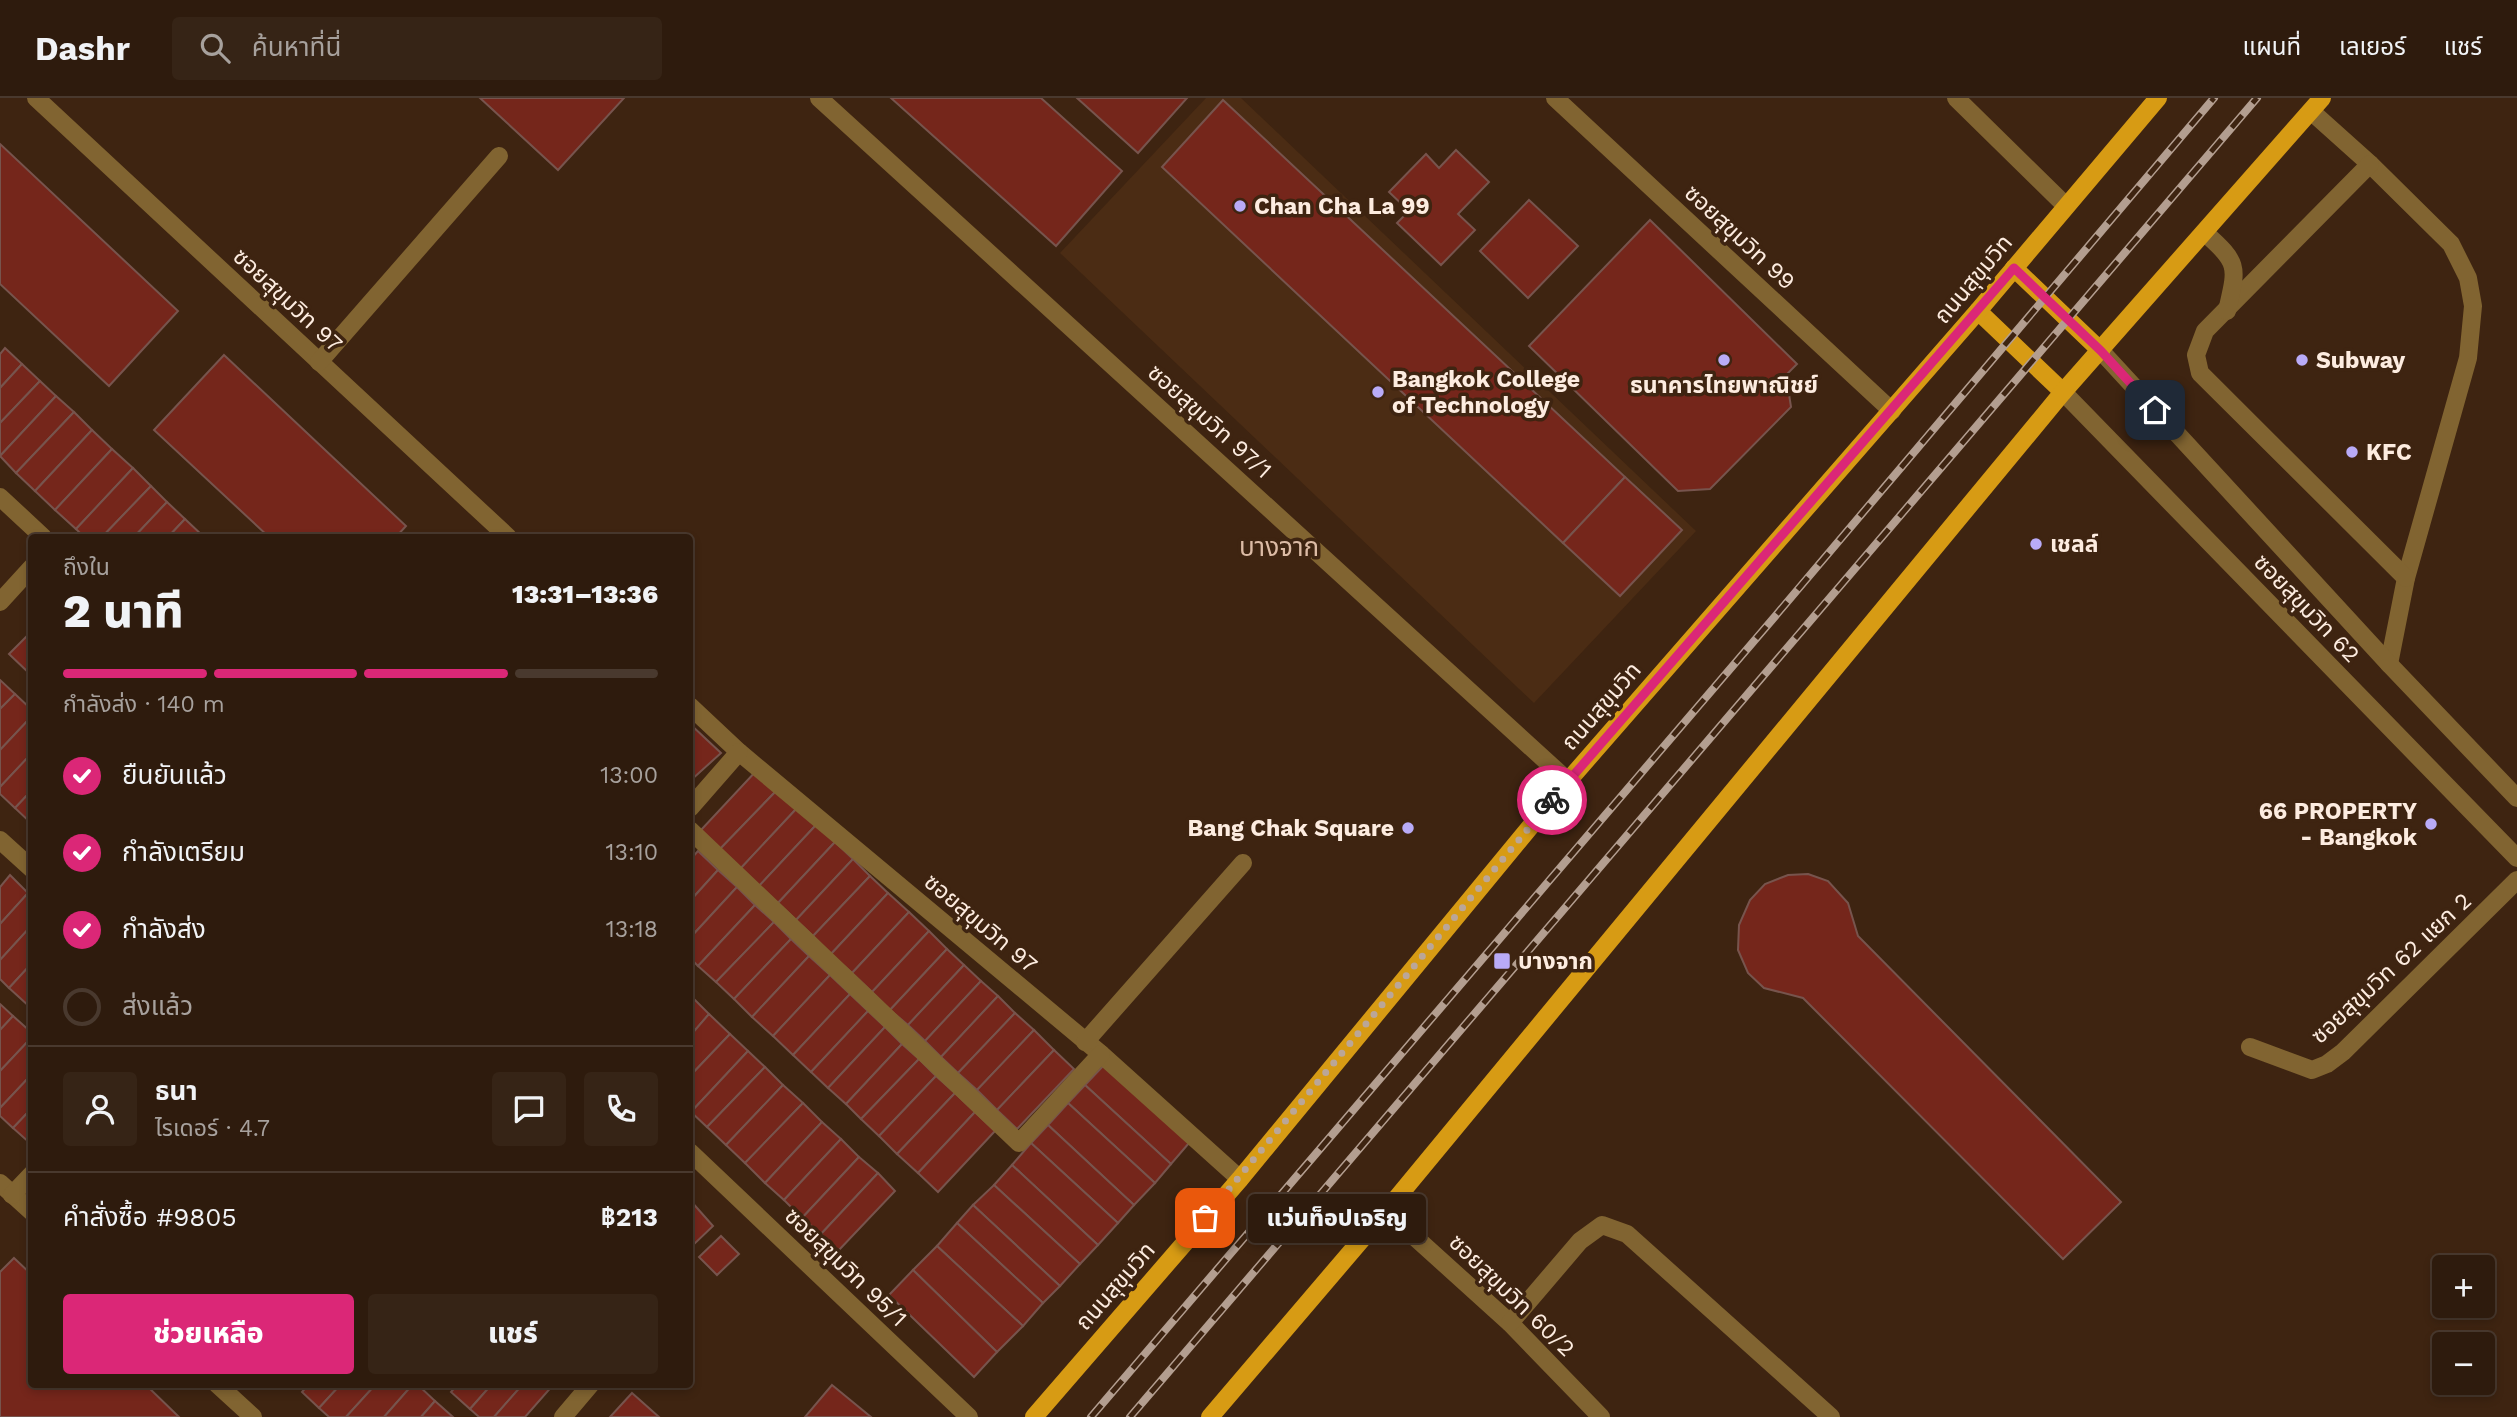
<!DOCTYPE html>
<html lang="th">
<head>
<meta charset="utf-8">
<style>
	body { margin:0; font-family:"Work Sans","Noto Sans Thai",sans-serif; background:#362416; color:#f1f3f6; height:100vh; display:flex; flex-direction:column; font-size:26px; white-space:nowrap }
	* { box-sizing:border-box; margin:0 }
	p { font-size:23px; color:#a7a19d }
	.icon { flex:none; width:38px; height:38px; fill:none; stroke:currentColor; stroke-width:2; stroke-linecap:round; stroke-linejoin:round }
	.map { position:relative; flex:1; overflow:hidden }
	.details { position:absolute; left:28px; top:436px; width:665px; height:854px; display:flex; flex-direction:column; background:#2e1b0d; border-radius:7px; box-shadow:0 4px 10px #0003,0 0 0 2px #49392e }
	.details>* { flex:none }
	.fabs { position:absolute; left:2432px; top:1157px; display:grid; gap:14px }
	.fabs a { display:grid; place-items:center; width:63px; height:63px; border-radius:7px; background:#2e1b0d; box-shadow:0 4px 10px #0003,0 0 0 2px #49392e; font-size:35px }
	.pin { position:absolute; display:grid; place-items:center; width:60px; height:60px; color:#fff; margin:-30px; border-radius:14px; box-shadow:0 4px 10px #0006 }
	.courier { position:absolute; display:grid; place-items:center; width:70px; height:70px; margin:-35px; border:5px solid #db2777; border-radius:50%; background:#fff; color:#222; box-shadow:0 2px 9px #0007 }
	.bubble { position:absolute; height:49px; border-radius:7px; background:#2e1b0d; box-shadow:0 4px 10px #0003,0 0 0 2px #49392e; font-size:23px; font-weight:800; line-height:49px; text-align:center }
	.headline em { font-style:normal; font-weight:800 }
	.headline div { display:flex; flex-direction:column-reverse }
	.headline { display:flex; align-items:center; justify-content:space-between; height:119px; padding:0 35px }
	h1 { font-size:46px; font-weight:800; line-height:52px }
	.bar { display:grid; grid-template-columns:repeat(4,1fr); gap:10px 7px; align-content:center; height:84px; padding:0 35px }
	.bar i { height:9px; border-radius:5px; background:#49392e }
	.bar .on { background:#db2777 }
	.bar p { grid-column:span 4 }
	.line { display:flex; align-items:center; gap:18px; padding:0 35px; border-top:2px solid #49392e }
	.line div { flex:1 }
	.round { display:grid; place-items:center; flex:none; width:74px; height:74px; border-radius:7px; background:#362416 }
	ol { padding:0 35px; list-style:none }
	li { display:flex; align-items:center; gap:21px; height:77px }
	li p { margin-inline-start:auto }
	li .icon { padding:7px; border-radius:50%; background:#db2777; color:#fff; stroke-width:4 }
	li:last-child { color:#a7a19d }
	li i { width:38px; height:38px; border:4px solid #49392e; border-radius:50% }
	.primary-button { display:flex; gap:14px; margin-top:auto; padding:14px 35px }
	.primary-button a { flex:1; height:80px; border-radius:7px; background:#db2777; color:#fff; font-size:28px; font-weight:800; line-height:80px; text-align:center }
	.primary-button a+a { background:#362416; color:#f1f3f6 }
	header { display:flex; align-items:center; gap:42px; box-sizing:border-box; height:98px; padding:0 35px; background:#2e1b0d; border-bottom:2px solid #49392e }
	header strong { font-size:33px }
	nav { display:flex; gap:38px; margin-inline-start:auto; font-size:24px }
	.search { width:490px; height:63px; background:#362416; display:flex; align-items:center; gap:18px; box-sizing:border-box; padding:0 24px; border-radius:7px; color:#a7a19d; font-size:26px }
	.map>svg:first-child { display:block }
	.built { fill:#4b2c14 }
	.building { fill:#75261b; stroke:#77544d; stroke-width:2 }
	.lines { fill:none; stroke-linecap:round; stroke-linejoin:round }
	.minor { stroke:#816431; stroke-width:18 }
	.major { stroke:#d79b14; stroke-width:18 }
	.rail-casing { stroke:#b39e90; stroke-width:8 }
	.rail { stroke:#3e2411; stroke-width:5; stroke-dasharray:16; stroke-linecap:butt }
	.done { stroke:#baa698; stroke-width:7; stroke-dasharray:0 12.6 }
	.route { stroke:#db2777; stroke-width:9 }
	.poi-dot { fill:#b9abf7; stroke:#3e2411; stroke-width:2.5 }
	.labels { text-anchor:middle; stroke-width:7; stroke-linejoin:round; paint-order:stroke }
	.poi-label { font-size:23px; font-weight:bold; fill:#fdece0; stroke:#3e2411; text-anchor:start }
	.street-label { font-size:23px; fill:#fdece0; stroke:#3e2411 }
	.quarter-label { font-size:26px; fill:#dcbba5; stroke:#3e2411 }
</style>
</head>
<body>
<header>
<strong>Dashr</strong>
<div class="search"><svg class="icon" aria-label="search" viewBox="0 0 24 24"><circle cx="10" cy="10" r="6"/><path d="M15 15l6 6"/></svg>ค้นหาที่นี่</div>
<nav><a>แผนที่</a><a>เลเยอร์</a><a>แชร์</a></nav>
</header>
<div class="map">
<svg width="2517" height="1319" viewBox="0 0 2517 1319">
	<rect width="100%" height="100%" fill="#3e2411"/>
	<path class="built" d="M1206,0H1241L1696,433L1534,605L1060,155Z"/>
	<g class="building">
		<path d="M480,0H624L558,72Z"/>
		<path d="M891,0H1041L1122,73L1056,148Z"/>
		<path d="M1077,0H1187L1138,55Z"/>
		<path d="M1223,2L1625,379L1563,445L1162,69Z"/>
		<path d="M0,46L178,213L109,288L0,186Z"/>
		<path d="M1456,52L1489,84L1458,116L1475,132L1441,167L1397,125L1409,113L1389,94L1426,56L1439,70Z"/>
		<path d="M1529,102L1578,148L1528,200L1480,153Z"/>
		<path d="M1650,122L1797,266L1786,277L1791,309L1710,391L1678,393L1529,248Z"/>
		<path d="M5,250L22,266L0,290V256Z"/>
		<path d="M224,257L406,428L396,439H269L154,332Z"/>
		<path d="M22,266L40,283L0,325V290Z"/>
		<path d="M40,283L56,298L0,358V325Z"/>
		<path d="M56,298L74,314L16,375L0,358Z"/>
		<path d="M74,314L92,332L35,393L16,375Z"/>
		<path d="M92,332L112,351L55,412L35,393Z"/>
		<path d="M112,351L133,370L76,431L55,412Z"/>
		<path d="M133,370L151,388L102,439H84L76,431Z"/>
		<path d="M1625,379L1682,432L1620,498L1563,445Z"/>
		<path d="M151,388L167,404L134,439H102Z"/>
		<path d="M167,404L185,421L168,439H134Z"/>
		<path d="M185,421L204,439H168Z"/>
		<path d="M32,533V572L29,575L9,556Z"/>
		<path d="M0,582L15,596L0,611Z"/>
		<path d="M15,596L32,612V618L0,652V611Z"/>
		<path d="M32,618V655L0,689V652Z"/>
		<path d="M690,626L721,655L690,683Z"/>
		<path d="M32,655V692L15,710L0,696V689Z"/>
		<path d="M758,671L778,691L720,751L701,732Z"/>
		<path d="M778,691L798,709L741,770L720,751Z"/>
		<path d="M32,692V726L15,710Z"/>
		<path d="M798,709L816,727L759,788L741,770Z"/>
		<path d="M816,727L835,744L778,805L759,788Z"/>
		<path d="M835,744L853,761L796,822L778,805Z"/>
		<path d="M698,753L718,772L690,803V762Z"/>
		<path d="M853,761L870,778L813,838L796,822Z"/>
		<path d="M718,772L737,789L690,840V803Z"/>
		<path d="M1808,776L1828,783L1848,805L1858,838L2121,1104L2063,1161L1803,900L1764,890L1748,875L1738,852L1739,827L1750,802L1765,786L1788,777Z"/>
		<path d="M10,777L28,795L0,826V789Z"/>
		<path d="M870,778L888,795L831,856L813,838Z"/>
		<path d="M737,789L755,807L698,868L690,860V840Z"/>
		<path d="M28,795L32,798V827L0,862V826Z"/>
		<path d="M888,795L909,814L852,875L831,856Z"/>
		<path d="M755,807L774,824L716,884L698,868Z"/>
		<path d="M909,814L929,833L872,894L852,875Z"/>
		<path d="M774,824L791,841L734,901L716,884Z"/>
		<path d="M32,827V865L9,890L0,881V862Z"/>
		<path d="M929,833L947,851L890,912L872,894Z"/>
		<path d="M791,841L809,858L752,919L734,901Z"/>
		<path d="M947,851L964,867L908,927L890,912Z"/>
		<path d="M809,858L830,877L773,938L752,919Z"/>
		<path d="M32,865V907L30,909L9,890Z"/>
		<path d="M964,867L981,883L925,943L908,927Z"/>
		<path d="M830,877L850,896L793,957L773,938Z"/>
		<path d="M981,883L998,898L941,959L925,943Z"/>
		<path d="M850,896L868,913L811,974L793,957Z"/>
		<path d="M690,897L709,916L690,938Z"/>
		<path d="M998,898L1015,915L958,975L941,959Z"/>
		<path d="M0,906L13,918L0,932Z"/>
		<path d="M868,913L885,929L828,990L811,974Z"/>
		<path d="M1015,915L1034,932L977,992L958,975Z"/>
		<path d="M709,916L730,936L690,978V938Z"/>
		<path d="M13,918L32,935V939L0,973V932Z"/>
		<path d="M885,929L902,946L846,1006L828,990Z"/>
		<path d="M1034,932L1054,952L997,1012L977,992Z"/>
		<path d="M730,936L748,953L691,1014L690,978Z"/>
		<path d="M32,939V976L0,1010V973Z"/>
		<path d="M902,946L919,961L861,1021L846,1006Z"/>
		<path d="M1054,952L1074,971L1017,1031L997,1012Z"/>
		<path d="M748,953L765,969L707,1029L691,1014Z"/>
		<path d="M919,961L936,978L879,1038L861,1021Z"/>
		<path d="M1104,967L1189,1045L1171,1066L1085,987Z"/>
		<path d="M765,969L783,987L726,1047L707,1029Z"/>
		<path d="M32,976V1010L13,1030L0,1018V1010Z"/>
		<path d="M936,978L955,995L897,1056L879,1038Z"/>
		<path d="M783,987L803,1005L745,1065L726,1047Z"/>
		<path d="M1085,987L1171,1066L1155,1085L1068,1005Z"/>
		<path d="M955,995L975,1014L918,1075L897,1056Z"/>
		<path d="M803,1005L822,1024L765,1085L745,1065Z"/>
		<path d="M1068,1005L1155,1085L1134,1107L1048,1027Z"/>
		<path d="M32,1010V1046H31L13,1030Z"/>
		<path d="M975,1014L995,1033L938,1094L918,1075Z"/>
		<path d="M822,1024L841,1041L784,1102L765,1085Z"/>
		<path d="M1048,1027L1134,1107L1118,1125L1031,1045Z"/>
		<path d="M841,1041L859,1059L802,1120L784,1102Z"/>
		<path d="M1031,1045L1118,1125L1098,1147L1012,1067Z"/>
		<path d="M859,1059L878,1075L821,1136L802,1120Z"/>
		<path d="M1012,1067L1098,1147L1080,1166L994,1087Z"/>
		<path d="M878,1075L895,1093L838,1153L821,1136Z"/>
		<path d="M994,1087L1080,1166L1060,1188L973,1107Z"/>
		<path d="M690,1102L713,1128L690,1150Z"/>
		<path d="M973,1107L1060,1188L1043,1205L957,1125Z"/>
		<path d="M957,1125L1043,1205L1023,1228L937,1148Z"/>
		<path d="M721,1138L739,1156L717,1177L699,1159Z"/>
		<path d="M937,1148L1023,1228L997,1254L913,1172Z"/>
		<path d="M14,1160L32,1177V1286H145L179,1319H0V1174Z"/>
		<path d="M913,1172L997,1254L974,1279L889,1197Z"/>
		<path d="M309,1286H341L319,1310L302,1294Z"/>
		<path d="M341,1286H376L346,1319H329L319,1310Z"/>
		<path d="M376,1286H413L384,1319H346Z"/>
		<path d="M413,1286H417L435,1303L421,1319H384Z"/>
		<path d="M458,1286H492L470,1311L451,1294Z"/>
		<path d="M492,1286H523L494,1319H479L470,1311Z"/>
		<path d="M523,1286H554L525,1319H494Z"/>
		<path d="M832,1287L871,1319H805Z"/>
		<path d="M632,1295L659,1319H610Z"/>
		<path d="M435,1303L453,1319H421Z"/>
	</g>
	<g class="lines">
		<g class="minor">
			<path d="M36,0L508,439"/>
			<path d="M819,0L1568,683"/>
			<path d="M1555,0L1892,313"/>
			<path d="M1956,0L2066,108"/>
			<path d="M2312,14L2370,66L2451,146L2468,180L2473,208L2468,260L2406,480L2389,566"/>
			<path d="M2370,66L2205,233L2196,257L2200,275L2406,480"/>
			<path d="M2205,135C2240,166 2237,169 2227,213"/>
			<path d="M2101,253L2389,566L2517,700"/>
			<path d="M319,264L499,58"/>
			<path d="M2063,294L2517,760"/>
			<path d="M0,399L43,439"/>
			<path d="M0,504L32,469"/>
			<path d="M690,608L739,654L1101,956L1240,1081"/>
			<path d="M690,710L739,654"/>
			<path d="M690,732L1019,1045L1101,956"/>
			<path d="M0,742L32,771"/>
			<path d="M1085,944L1243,765"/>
			<path d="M2250,949L2312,972L2327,966L2343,954L2517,782"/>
			<path d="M690,1054L969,1319"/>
			<path d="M0,1085L32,1114"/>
			<path d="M12,1097L32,1076"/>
			<path d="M1386,1113L1510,1225L1601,1319"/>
			<path d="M1510,1225L1580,1143L1602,1127L1627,1136L1831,1319"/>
			<path d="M217,1286L253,1319"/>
			<path d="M563,1319L591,1286"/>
		</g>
		<g class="major">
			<path d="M2014,170L2101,253"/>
			<path d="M1978,213L2063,294"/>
			<path d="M1034,1319L1240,1081L1568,683L1978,213L2158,0"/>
			<path d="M1210,1319L1386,1113L2063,294L2322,0"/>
		</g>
		<defs>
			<g id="rail">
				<path d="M1091,1319L1777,516L2214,0"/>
				<path d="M1130,1319L2257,0"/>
			</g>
		</defs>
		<use href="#rail" class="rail-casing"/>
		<use href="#rail" class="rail"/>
	</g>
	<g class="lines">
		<path class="done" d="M1205,1120L1552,702"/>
		<path class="route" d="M1552,702L2014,170L2101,253L2155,312"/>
	</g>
	<g class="poi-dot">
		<circle cx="1240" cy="108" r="7"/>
		<circle cx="1724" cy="262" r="7"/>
		<circle cx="2302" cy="262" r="7"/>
		<circle cx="1378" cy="294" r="7"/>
		<circle cx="2352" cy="354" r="7"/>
		<circle cx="2036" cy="446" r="7"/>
		<circle cx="2431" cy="726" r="7"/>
		<circle cx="1408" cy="730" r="7"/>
		<rect x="1493" y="854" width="18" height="18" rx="3.5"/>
	</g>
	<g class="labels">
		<g class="poi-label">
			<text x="1254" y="116">Chan Cha La 99</text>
			<text x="2316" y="270">Subway</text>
			<text x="1392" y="289">Bangkok College<tspan x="1392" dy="26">of Technology</tspan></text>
			<text x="1724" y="295" text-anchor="middle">ธนาคารไทยพาณิชย์</text>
			<text x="2366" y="362">KFC</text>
			<text x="2050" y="454">เชลล์</text>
			<text x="2417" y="721" text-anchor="end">66 PROPERTY<tspan x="2417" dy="26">- Bangkok</tspan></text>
			<text x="1394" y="738" text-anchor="end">Bang Chak Square</text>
			<text x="1518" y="871">บางจาก</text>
		</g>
		<g class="street-label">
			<text transform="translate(1740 139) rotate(43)" y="8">ซอยสุขุมวิท 99</text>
			<text transform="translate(1973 181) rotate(-50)" y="8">ถนนสุขุมวิท</text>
			<text transform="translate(288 202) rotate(43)" y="8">ซอยสุขุมวิท 97</text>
			<text transform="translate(1210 323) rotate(42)" y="8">ซอยสุขุมวิท 97/1</text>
			<text transform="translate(2307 510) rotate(46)" y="8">ซอยสุขุมวิท 62</text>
			<text transform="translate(1601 608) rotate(-49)" y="8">ถนนสุขุมวิท</text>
			<text transform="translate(981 825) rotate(40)" y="8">ซอยสุขุมวิท 97</text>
			<text transform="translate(2391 870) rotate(-43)" y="8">ซอยสุขุมวิท 62 แยก 2</text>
			<text transform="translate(846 1169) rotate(44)" y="8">ซอยสุขุมวิท 95/1</text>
			<text transform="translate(1115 1188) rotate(-49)" y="8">ถนนสุขุมวิท</text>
			<text transform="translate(1512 1197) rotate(44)" y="8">ซอยสุขุมวิท 60/2</text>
		</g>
		<g class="quarter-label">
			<text x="1279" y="458">บางจาก</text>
		</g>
	</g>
</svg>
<div class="fabs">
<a>+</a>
<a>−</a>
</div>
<div class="pin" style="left:1205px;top:1120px;background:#ea580c"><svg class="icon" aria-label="bag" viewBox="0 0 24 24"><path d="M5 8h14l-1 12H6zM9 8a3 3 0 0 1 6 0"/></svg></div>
<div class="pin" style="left:2155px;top:312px;background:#1f2937"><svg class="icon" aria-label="home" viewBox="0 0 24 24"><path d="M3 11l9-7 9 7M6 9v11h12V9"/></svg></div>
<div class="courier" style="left:1552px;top:702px"><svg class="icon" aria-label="bike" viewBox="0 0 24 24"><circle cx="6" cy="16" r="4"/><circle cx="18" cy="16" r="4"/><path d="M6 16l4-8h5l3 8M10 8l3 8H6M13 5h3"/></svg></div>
<div class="bubble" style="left:1248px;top:1096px;width:178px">แว่นท็อปเจริญ</div>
<section class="details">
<div class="headline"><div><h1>2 นาที</h1><p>ถึงใน</p></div><em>13:31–13:36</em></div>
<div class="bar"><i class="on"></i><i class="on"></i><i class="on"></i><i></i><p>กำลังส่ง · 140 m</p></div>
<ol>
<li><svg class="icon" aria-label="check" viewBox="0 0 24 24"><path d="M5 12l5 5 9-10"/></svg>ยืนยันแล้ว<p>13:00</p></li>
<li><svg class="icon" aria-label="check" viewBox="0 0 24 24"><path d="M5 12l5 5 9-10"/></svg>กำลังเตรียม<p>13:10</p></li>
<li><svg class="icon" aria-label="check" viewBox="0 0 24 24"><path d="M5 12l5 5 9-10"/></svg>กำลังส่ง<p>13:18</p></li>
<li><i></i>ส่งแล้ว</li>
</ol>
<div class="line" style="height:126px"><a class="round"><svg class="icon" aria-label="person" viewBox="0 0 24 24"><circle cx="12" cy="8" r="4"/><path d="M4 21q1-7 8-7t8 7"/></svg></a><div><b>ธนา</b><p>ไรเดอร์ · 4.7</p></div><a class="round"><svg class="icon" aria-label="chat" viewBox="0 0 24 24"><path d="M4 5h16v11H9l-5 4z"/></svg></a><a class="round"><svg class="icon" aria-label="phone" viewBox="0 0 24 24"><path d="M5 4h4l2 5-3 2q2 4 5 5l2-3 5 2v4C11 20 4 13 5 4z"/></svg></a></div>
<div class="line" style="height:91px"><div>คำสั่งซื้อ #9805</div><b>฿213</b></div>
<div class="primary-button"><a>ช่วยเหลือ</a><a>แชร์</a></div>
</section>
</div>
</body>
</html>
